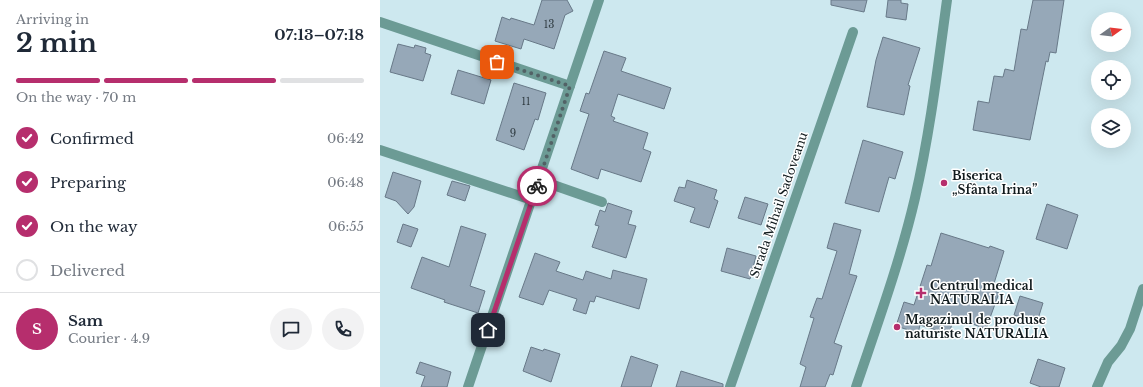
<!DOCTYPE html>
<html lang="en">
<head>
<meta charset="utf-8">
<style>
	body { margin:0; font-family:"Libre Baskerville",serif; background:#f2f2f3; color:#1f2937; height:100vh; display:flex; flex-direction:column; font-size:15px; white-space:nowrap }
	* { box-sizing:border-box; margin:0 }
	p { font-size:13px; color:#747a83 }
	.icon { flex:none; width:22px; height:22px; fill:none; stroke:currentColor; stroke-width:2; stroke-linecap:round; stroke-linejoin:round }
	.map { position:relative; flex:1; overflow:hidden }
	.details { display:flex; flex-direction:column; background:#fff; width:380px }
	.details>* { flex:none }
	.needle { width:26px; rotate:75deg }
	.tools { position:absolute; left:711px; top:12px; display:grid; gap:8px }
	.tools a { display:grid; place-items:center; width:40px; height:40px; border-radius:50%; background:#fff; box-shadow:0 4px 16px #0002; font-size:20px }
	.pin { position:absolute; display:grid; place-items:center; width:34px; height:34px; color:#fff; margin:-17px; border-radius:8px; box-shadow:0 2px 6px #0006 }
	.courier { position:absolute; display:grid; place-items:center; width:40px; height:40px; margin:-20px; border:3px solid #b62e6d; border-radius:50%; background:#fff; color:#222; box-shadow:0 1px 5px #0007 }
	.head em { font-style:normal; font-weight:700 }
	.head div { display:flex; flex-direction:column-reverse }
	.head { display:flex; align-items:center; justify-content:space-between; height:68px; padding:0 16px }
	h1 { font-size:26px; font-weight:700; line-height:30px }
	.bar { display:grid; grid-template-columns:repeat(4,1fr); gap:6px 4px; align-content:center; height:48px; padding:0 16px }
	.bar i { height:5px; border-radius:3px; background:#e0e1e3 }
	.bar .current { background:#b62e6d }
	.bar p { grid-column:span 4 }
	.line { display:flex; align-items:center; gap:10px; padding:0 16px; border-top:1px solid #e0e1e3 }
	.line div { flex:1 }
	.round { display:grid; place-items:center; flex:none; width:42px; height:42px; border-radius:21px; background:#f2f2f3 }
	ol { padding:0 16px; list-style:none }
	li { display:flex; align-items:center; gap:12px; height:44px }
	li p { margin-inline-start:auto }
	li .icon { padding:4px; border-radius:50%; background:#b62e6d; color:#fff; stroke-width:4 }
	li:last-child { color:#747a83 }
	li i { width:22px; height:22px; border:2px solid #e0e1e3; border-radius:50% }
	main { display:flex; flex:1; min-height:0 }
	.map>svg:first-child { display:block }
	.building { fill:#96a8b8; stroke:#687988 }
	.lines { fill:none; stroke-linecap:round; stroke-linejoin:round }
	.minor { stroke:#6c9b95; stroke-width:10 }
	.tertiary { stroke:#6c9b95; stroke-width:10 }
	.done { stroke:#526266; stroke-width:4; stroke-dasharray:0 7.2 }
	.route { stroke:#b62e6d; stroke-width:5 }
	.poi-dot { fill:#b62e6d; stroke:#fff; stroke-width:1.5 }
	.labels { text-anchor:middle; stroke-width:3; stroke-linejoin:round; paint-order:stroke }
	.number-label { font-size:10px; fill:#323e44 }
	.poi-label { font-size:12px; font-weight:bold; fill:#101a1d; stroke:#fff; text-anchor:start }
	.street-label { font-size:12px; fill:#101a1d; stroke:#fff }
</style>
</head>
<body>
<main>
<section class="details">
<div class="head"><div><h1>2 min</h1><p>Arriving in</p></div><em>07:13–07:18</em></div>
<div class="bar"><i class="current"></i><i class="current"></i><i class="current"></i><i></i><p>On the way · 70 m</p></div>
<ol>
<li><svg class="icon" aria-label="check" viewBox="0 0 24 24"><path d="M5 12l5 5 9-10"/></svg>Confirmed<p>06:42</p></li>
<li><svg class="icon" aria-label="check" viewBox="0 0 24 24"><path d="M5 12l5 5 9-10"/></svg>Preparing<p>06:48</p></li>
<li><svg class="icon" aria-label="check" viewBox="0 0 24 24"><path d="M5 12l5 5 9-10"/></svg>On the way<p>06:55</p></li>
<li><i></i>Delivered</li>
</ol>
<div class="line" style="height:72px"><b class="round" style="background:#b62e6d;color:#fff">S</b><div><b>Sam</b><p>Courier · 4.9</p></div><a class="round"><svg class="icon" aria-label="chat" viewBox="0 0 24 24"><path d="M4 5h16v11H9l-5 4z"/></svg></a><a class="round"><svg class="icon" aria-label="phone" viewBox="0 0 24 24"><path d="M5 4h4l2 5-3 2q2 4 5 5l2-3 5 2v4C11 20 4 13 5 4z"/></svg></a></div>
</section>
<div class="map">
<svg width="763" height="387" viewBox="0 0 763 387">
	<rect width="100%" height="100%" fill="#cde8ef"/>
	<g class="building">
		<path d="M162,0H187L193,11L185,15L174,49L144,39L141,49L115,41L122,17L130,20L131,18L154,25Z"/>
		<path d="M451,0H487L484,12L451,5Z"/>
		<path d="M508,0H521V3L528,4L526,20L506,17Z"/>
		<path d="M653,0H684L676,53L670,52L668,62L666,61L650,140L593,130L598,101L609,103L614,76L623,77L625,69L634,71L641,29L647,30Z"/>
		<path d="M503,37L540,48L528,85L530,86L524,115L487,107L496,60Z"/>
		<path d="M18,44L34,48L35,45L46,48L45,53L51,55L43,81L10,72Z"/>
		<path d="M224,51L246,58L241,71L291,88L284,109L238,94L231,116L235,118L233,121L268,133L263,149L271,152L261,182L221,169L218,179L191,169L209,114L200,111L206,93L209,94Z"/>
		<path d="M78,70L111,80L104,104L71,94Z"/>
		<path d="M134,83L166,93L158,120L155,119L144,150L116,140Z"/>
		<path d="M483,140L523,152L515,179L509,177L499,212L465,203Z"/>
		<path d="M13,172L41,181L34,207L28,214L16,201L5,197Z"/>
		<path d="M307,180L337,190L334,199L338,201L329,228L310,222L315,208L294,201L299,187L305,188Z"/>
		<path d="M72,181L90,186L85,201L67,195Z"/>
		<path d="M365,197L388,204L381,225L358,218Z"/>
		<path d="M228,203L252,211L248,224L256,226L246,258L212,247L219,226L215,225L220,210L225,212Z"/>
		<path d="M667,204L698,215L687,249L656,239Z"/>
		<path d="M454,223L481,230L469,274L477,276L454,343L462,346L453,375L450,374L445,387H420L426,367L420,364L434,318L430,317L437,298L442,299L457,251L447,248Z"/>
		<path d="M23,224L38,229L31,247L17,242Z"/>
		<path d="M81,226L106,234L90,286L105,291L98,313L64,302L65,300L31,288L42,257L69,267Z"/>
		<path d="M561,233L609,248L610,246L624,251L612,290L619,293L606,329L574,317L569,334L540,325L538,333L516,326L524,302L534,305L547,265L551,266Z"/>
		<path d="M347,248L376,256L370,279L341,271Z"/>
		<path d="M155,253L180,262L176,271L203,280L206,271L231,279L233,270L267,279L259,309L216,296L214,302L210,301L206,314L193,310L197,299L169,290L163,305L139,297Z"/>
		<path d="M640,296L663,303L657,322L634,315Z"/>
		<path d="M151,347L163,351L164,349L180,354L171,382L143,371Z"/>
		<path d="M251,356L278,365L271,387H241Z"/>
		<path d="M658,359L685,368L679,387H661L650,383Z"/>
		<path d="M40,362L71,372L67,387H41L45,376L36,373Z"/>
		<path d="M301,371L343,384V387H296Z"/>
	</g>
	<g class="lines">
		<g class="minor">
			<path d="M0,22L190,86"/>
			<path d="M0,150L152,200"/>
			<path d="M159,180L222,202"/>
			<path d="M350,387L473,32"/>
			<path d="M717,387L728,362L741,346L750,329L763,289"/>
		</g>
		<g class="tertiary">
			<path d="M88,387L219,0"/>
			<path d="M476,387C497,325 520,262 535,198C550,133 558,66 567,0"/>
		</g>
	</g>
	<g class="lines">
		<path class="done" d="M117,62L190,86L157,186"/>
		<path class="route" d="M108,330L157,186"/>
	</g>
	<g class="poi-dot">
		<circle cx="564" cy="183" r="4"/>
		<path d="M539 287h4v4h4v4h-4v4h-4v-4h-4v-4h4z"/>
		<circle cx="517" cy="327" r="4"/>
	</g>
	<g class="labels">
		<g class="number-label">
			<text x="169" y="28">13</text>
			<text x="146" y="105">11</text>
			<text x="133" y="137">9</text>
		</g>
		<g class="poi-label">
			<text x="572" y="180">Biserica<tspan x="572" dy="14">„Sfânta Irina”</tspan></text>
			<text x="550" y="290">Centrul medical<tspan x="550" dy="14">NATURALIA</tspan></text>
			<text x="525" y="324">Magazinul de produse<tspan x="525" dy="14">naturiste NATURALIA</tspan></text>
		</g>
		<g class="street-label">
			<text transform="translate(399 205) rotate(-71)" y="4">Strada Mihail Sadoveanu</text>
		</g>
	</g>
</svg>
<div class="tools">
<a><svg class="needle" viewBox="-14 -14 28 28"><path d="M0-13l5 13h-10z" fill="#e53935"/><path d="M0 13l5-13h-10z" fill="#747a83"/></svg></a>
<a><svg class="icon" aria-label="locate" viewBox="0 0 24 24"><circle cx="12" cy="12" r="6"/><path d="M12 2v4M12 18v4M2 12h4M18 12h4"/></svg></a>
<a><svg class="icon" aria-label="layers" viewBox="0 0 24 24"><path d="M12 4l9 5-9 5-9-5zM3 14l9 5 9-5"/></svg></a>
</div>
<div class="pin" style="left:117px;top:62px;background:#ea580c"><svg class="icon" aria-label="bag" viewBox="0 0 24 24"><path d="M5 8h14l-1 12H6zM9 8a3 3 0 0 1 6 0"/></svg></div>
<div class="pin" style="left:108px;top:330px;background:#1f2937"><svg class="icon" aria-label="home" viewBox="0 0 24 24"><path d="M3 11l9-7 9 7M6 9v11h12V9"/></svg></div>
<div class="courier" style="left:157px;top:186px"><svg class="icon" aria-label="bike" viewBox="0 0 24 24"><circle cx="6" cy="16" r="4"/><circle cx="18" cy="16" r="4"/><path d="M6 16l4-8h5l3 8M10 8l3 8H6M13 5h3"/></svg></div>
</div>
</main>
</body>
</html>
